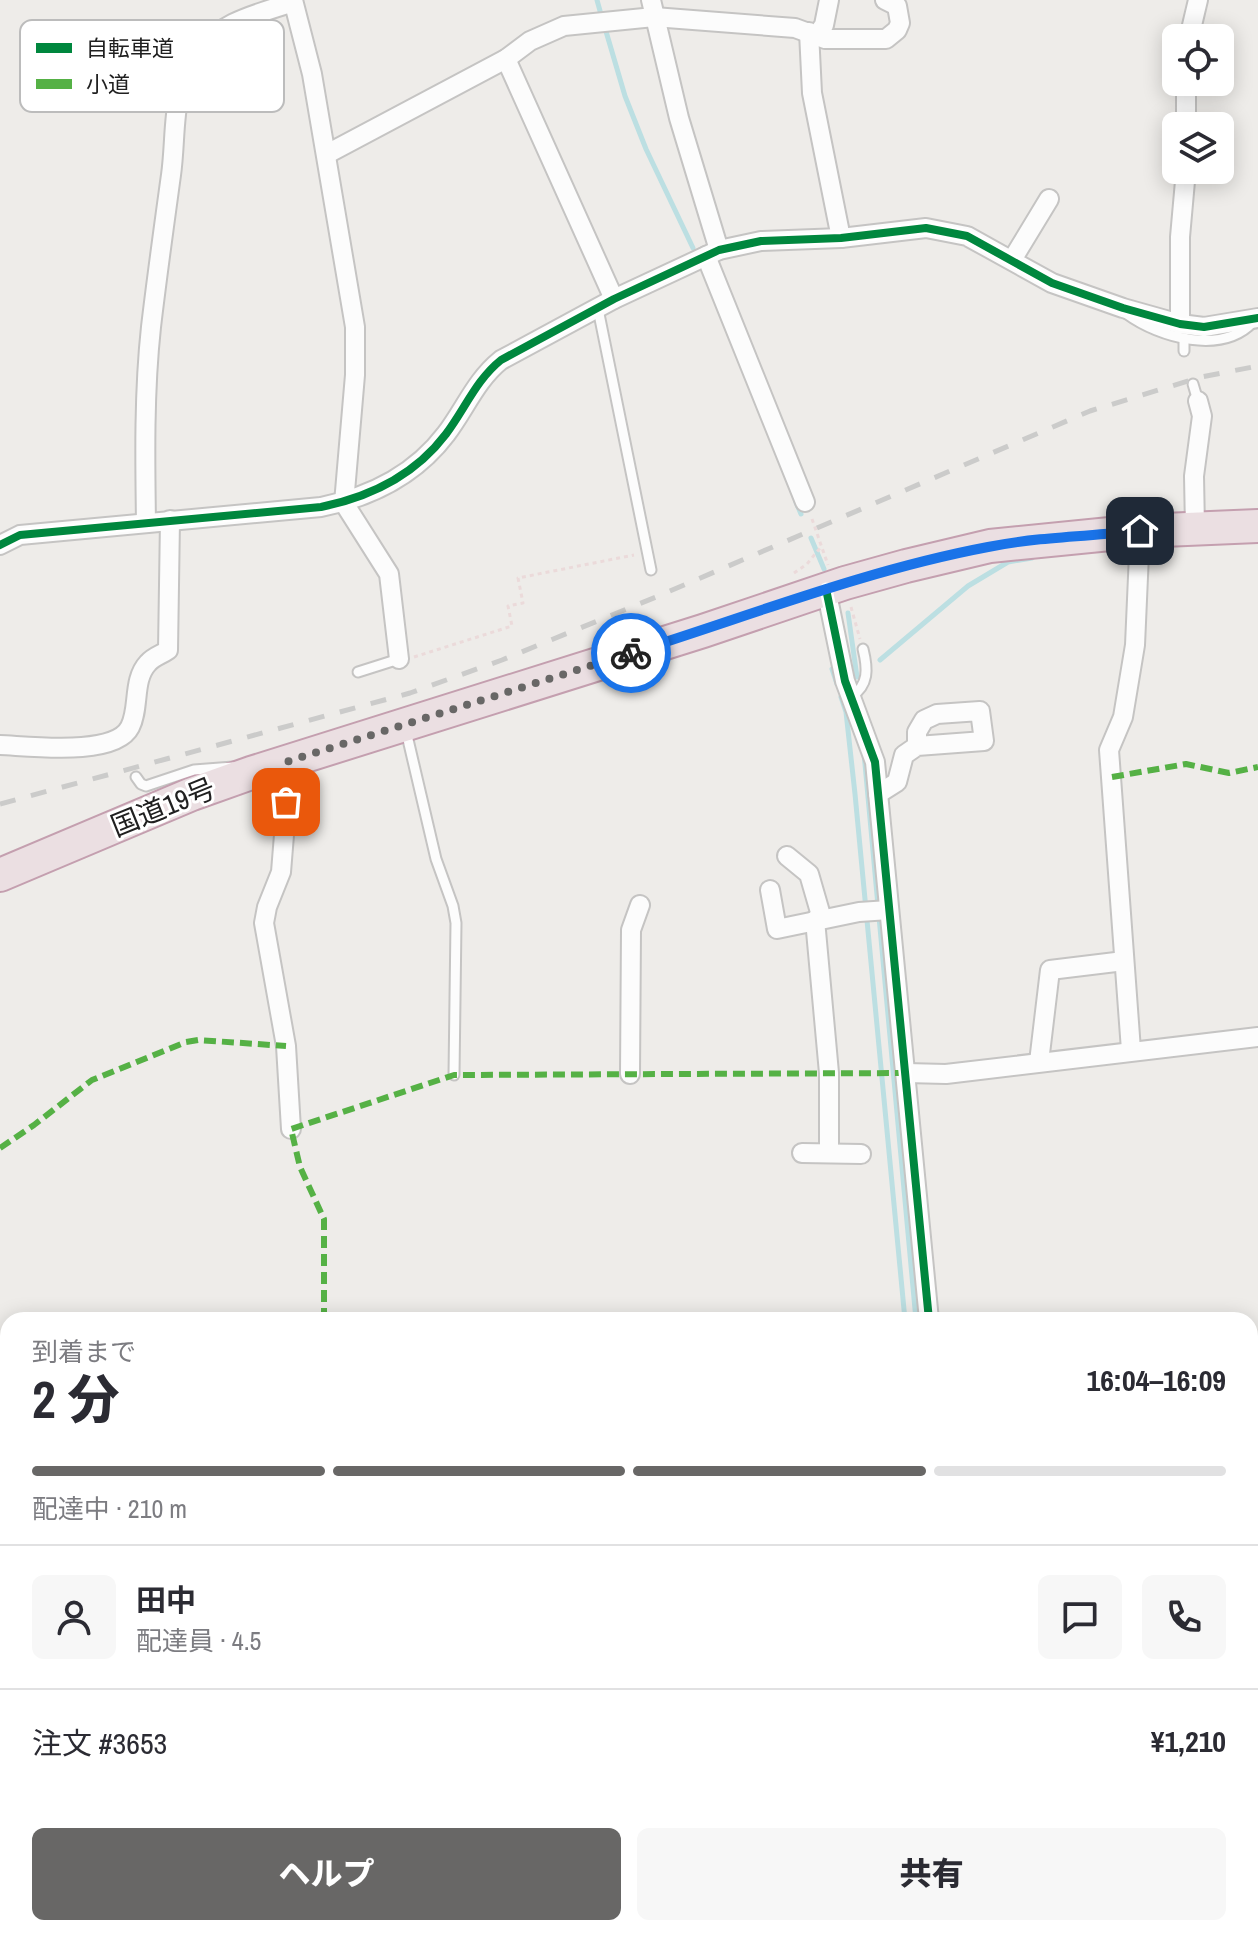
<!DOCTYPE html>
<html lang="ja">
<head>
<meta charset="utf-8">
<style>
	body { margin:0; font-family:"Archivo Narrow","Noto Sans JP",sans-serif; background:#f7f7f7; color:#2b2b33; height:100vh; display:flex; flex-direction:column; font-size:30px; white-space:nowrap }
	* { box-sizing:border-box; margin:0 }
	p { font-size:26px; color:#7c7c81 }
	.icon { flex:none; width:44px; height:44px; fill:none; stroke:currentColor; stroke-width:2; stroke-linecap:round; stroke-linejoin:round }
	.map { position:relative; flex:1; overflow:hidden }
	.details { position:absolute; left:0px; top:1312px; width:1258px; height:624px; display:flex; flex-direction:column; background:#fff; border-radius:24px 24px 0 0; box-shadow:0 4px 20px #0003 }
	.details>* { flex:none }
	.buttons { position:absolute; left:1162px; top:24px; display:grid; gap:16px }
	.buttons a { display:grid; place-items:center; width:72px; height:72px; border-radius:12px; background:#fff; box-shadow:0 4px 20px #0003; font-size:40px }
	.pin { position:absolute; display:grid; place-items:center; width:68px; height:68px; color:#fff; margin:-34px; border-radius:16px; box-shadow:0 4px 12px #0006 }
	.courier { position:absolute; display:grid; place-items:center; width:80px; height:80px; margin:-40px; border:6px solid #1a73e8; border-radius:50%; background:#fff; color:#222; box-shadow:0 2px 10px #0007 }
	.head em { font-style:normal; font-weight:800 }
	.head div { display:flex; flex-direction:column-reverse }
	.head { display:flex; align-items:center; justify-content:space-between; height:136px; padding:0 32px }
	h1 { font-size:52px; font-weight:800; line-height:60px }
	.bar { display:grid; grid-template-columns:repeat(4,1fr); gap:12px 8px; align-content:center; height:96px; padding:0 32px }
	.bar i { height:10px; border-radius:6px; background:#e1e1e2 }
	.bar .selected { background:#686766 }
	.bar p { grid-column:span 4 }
	.line { display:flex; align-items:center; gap:20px; padding:0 32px; border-top:2px solid #e1e1e2 }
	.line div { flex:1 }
	.round { display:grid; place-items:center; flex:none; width:84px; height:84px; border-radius:12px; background:#f7f7f7 }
	.action { display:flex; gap:16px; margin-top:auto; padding:16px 32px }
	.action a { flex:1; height:92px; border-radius:12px; background:#686766; color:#fff; font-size:32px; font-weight:800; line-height:92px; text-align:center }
	.action a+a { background:#f7f7f7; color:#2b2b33 }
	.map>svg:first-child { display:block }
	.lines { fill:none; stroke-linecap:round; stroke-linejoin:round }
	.stream { stroke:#bcdfe2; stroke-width:5 }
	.lane-casing { stroke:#c5c4c3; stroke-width:13 }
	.street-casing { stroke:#c5c4c3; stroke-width:22 }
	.highway-casing { stroke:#c49faf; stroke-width:36 }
	.path { stroke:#ebdada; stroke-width:3; stroke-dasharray:4 4; stroke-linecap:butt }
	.lane { stroke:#fcfcfc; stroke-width:9 }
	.street { stroke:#fcfcfc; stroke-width:18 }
	.highway { stroke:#ebdfe2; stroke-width:32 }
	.rail { stroke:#cbcbca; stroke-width:5; stroke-dasharray:16 16; stroke-linecap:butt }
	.quiet { stroke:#55b145; stroke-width:6; stroke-dasharray:12 6; stroke-linecap:butt }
	.cycleway-casing { stroke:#fff; stroke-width:13 }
	.cycleway { stroke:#00873e; stroke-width:8 }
	.done { stroke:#686766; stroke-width:8; stroke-dasharray:0 14.4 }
	.route { stroke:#1a73e8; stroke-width:10 }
	.labels { text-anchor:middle; stroke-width:6; stroke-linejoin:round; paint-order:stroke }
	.street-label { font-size:28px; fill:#202020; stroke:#fff }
	.key { fill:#fff; stroke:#bcbcbc; stroke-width:2 }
	.key-label { font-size:22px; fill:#202020 }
</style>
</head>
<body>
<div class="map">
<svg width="1258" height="1936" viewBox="0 0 1258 1936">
	<rect width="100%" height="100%" fill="#eeece9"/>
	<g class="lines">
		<g class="stream">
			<path d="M597,0L602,18"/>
			<path d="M605,28L625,96L646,149L693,248"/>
			<path d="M796,502L801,514"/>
			<path d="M811,538L824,569"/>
			<path d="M848,613L857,677"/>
			<path d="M880,660L968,586L1008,562L1032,558"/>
			<path d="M832,669L837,684"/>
			<path d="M841,697L846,712L855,794L905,1320"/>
			<path d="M864,753L916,1320"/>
			<path d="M1250,1590L1258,1588"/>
			<path d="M0,1592H8"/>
			<path d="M0,1620H8"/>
			<path d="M606,1936L619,1928"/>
		</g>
		<defs>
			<g id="lane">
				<path d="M598,309L651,570"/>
				<path d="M1127,314C1160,338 1222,355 1253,322"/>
				<path d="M1184,351V338"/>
				<path d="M1193,384L1198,401"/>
				<path d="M358,672L399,659"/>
				<path d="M851,697C869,685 868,669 863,649"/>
				<path d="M406,731L436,859L453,906L456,923L454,1075"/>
				<path d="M136,777L141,784L146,786L194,770L233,767"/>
			</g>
			<g id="street">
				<path d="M293,0L312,74L355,327V375L344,503L389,574L399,659"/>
				<path d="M651,0L679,118L719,250"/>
				<path d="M809,32L812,93L841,238"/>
				<path d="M817,35L824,25L829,0"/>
				<path d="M1189,38L1198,0"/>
				<path d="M506,59L614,299"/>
				<path d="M1186,82V126"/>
				<path d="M327,154L506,59L530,41L564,26L654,17L795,28L825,39H886L897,30L900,23L897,6L885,0"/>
				<path d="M706,256L805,502"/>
				<path d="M1012,260L1049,199"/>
				<path d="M1180,324V237L1186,170"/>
				<path d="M146,523C145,458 144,392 151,327C157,276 164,226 171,175C177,132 170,89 198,52C221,21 258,14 293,2"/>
				<path d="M1195,528L1194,476L1202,416L1198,401"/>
				<path d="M0,545L20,535L321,507C370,497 415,475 446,434C465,409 476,380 501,360L614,299L719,250L761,241L841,238L926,228L967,236L1052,283L1123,308L1180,324L1204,327L1258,318"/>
				<path d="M826,589L845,681L875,762L929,1320"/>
				<path d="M0,745C29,746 115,757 130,727C140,708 132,680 148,663C154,656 161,655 168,650L170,520"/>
				<path d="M286,762L289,773L281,872L267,907L264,923L286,1046L291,1129"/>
				<path d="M878,794L897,782L904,755L917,746L984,741L980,711L937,714L924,720L917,732V746"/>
				<path d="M787,856L809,874L822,919"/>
				<path d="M770,890L777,929L859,912L889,910"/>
				<path d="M815,920L829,1073V1153"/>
				<path d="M1131,1050L1109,750L1123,717L1135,645L1140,531"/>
				<path d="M1039,1062L1050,970L1124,961"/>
				<path d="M906,1073L946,1074L1258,1037"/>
				<path d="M630,1074L631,930L640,905"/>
				<path d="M802,1153L861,1154"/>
				<path d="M1250,1573L1258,1571"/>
				<path d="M0,1602H8"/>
				<path d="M0,1637H8"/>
				<path d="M1250,1891L1258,1889"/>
				<path d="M934,1936L935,1928"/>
			</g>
			<path id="highway" d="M0,875L192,794L251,773L703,631L845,583L906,566L990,546L1140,531L1258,526"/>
		</defs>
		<use href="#lane" class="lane-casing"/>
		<use href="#street" class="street-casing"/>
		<use href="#highway" class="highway-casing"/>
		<g class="path">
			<path d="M812,519L828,565"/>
			<path d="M794,573L807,564L820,548"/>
			<path d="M851,607L860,639"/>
			<path d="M414,657L512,626L508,606L523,603L518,578L634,555"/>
		</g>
		<use href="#lane" class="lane"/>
		<use href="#street" class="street"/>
		<use href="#highway" class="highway"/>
		<path class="rail" d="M0,804L410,693L502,660L656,597L1090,411L1201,377L1258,366"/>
		<g class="quiet">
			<path d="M1112,777L1186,764L1229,773L1258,767"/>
			<path d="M0,1148L34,1125L92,1080L186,1042L198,1040L286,1046"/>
			<path d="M324,1320V1219L300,1167L291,1129L454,1075L906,1073"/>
		</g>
		<defs>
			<g id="cycleway">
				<path d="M0,545L20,535L321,507C370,497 415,475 446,434C465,409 476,380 501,360L614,299L719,250L761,241L841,238L926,228L967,236L1052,283L1123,308L1180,324L1204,327L1258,318"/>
				<path d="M826,589L845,681L875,762L929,1320"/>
			</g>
		</defs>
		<use href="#cycleway" class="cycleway-casing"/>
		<use href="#cycleway" class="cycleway"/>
	</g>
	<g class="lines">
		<path class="done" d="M286,802L289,773L286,762L631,653"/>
		<path class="route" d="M631,653C749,616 866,570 988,547C1038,537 1090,536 1140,531"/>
	</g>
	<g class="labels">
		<g class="street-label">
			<text transform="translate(163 807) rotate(-22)" y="10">国道19号</text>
		</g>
	</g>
	<rect x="20" y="20" width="264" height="92" rx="12" class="key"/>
	<rect x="36" y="43" width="36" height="10" fill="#00873e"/>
	<rect x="36" y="79" width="36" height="10" fill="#55b145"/>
	<g class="key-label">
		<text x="86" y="56">自転車道</text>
		<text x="86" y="92">小道</text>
	</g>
</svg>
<div class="buttons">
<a><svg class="icon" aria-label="locate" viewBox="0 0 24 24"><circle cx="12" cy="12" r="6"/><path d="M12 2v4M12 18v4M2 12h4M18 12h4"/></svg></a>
<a><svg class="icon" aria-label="layers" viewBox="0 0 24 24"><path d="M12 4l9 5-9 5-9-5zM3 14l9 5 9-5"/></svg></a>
</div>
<div class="pin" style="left:286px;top:802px;background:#ea580c"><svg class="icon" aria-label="bag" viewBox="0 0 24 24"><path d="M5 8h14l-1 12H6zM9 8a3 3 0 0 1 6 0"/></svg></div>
<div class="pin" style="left:1140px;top:531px;background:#1f2937"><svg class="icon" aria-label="home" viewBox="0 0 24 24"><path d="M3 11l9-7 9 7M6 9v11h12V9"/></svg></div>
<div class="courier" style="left:631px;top:653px"><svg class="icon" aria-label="bike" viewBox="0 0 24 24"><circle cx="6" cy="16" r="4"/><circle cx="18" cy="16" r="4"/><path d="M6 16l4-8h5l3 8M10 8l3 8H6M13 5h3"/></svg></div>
<section class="details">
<div class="head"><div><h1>2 分</h1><p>到着まで</p></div><em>16:04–16:09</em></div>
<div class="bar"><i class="selected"></i><i class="selected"></i><i class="selected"></i><i></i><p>配達中 · 210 m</p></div>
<div class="line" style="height:144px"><a class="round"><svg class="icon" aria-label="person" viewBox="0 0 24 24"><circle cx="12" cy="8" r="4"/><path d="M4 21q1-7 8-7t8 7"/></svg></a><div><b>田中</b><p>配達員 · 4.5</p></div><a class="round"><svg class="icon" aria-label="chat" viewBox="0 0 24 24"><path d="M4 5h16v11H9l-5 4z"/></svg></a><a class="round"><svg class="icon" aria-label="phone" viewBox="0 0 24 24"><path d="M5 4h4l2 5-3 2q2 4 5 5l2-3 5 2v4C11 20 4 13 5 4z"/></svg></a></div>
<div class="line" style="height:104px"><div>注文 #3653</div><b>¥1,210</b></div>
<div class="action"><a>ヘルプ</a><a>共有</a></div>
</section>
</div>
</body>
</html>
